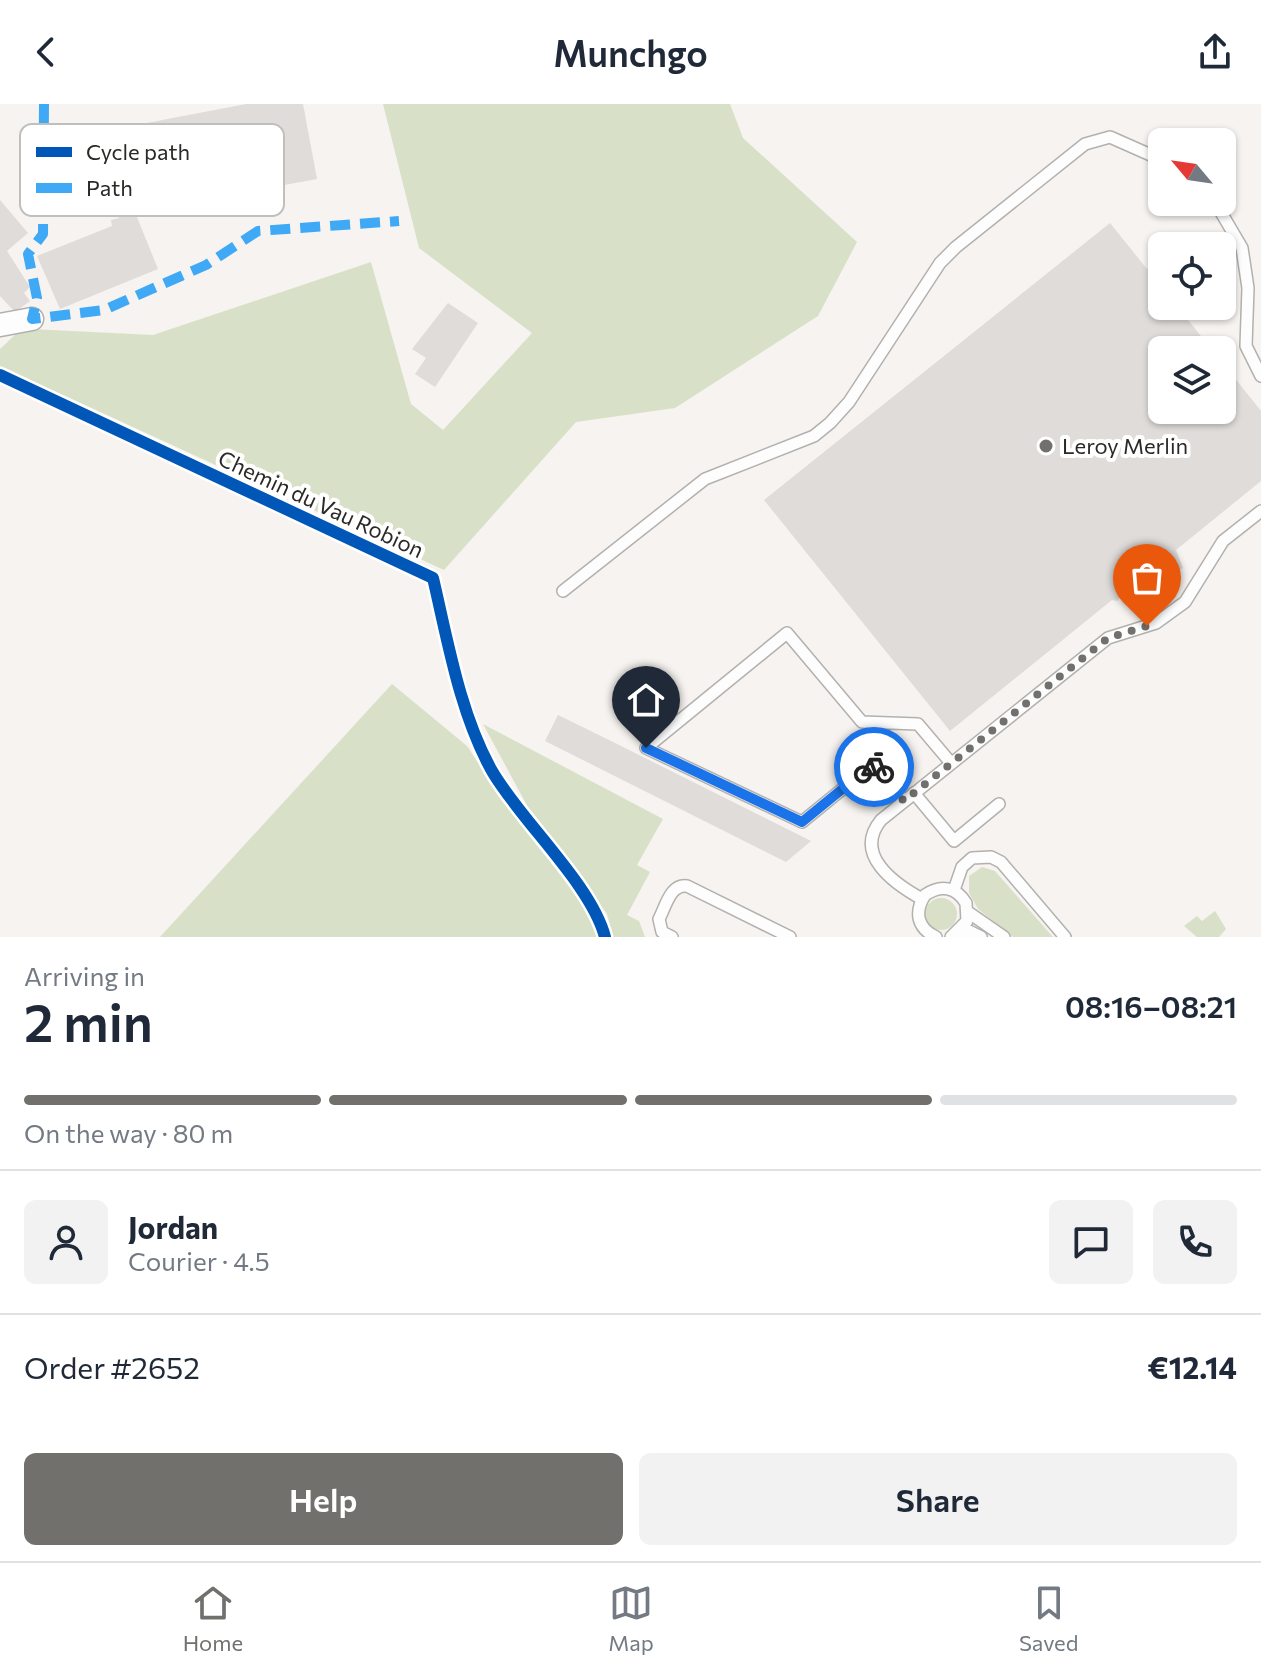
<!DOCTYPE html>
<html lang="en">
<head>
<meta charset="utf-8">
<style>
	body { margin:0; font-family:Commissioner,sans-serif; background:#f2f2f3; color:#1f2937; height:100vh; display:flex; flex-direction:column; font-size:30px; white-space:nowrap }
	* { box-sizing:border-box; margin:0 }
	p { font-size:26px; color:#747a83 }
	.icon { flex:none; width:44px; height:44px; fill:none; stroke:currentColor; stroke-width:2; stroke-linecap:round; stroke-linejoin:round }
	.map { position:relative; height:833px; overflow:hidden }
	.panel { display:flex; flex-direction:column; background:#fff; flex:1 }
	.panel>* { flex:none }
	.needle { width:52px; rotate:299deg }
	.controls { position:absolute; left:1148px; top:24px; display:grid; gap:16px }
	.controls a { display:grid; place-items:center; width:88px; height:88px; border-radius:12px; background:#fff; box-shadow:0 2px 6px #0004; font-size:40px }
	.pin { position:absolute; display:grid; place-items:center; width:68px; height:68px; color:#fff; margin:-82px -34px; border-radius:50% 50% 50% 0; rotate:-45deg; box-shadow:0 0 8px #0007 }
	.pin .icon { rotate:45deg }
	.courier { position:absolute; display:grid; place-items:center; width:80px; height:80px; margin:-40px; border:6px solid #1a73e8; border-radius:50%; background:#fff; color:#222; box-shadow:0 2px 10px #0007 }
	.summary em { font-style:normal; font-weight:600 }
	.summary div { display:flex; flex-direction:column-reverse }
	.summary { display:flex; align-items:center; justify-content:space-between; height:136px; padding:0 24px }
	h1 { font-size:52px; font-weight:600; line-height:60px }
	.bar { display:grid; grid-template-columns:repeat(4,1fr); gap:12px 8px; align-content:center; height:96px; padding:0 24px }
	.bar i { height:10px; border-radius:6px; background:#e0e1e3 }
	.bar .on { background:#72706d }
	.bar p { grid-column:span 4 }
	.line { display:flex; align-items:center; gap:20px; padding:0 24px; border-top:2px solid #e0e1e3 }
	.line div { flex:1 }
	.round { display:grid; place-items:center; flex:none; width:84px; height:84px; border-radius:12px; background:#f2f2f3 }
	.action { display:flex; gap:16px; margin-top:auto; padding:16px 24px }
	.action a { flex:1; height:92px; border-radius:12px; background:#72706d; color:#fff; font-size:32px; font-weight:600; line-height:92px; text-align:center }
	.action a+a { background:#f2f2f3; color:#1f2937 }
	header { display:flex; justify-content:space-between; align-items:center; height:104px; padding:0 24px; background:#fff; font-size:36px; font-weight:600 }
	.tab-bar { display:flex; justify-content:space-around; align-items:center; height:112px; border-top:2px solid #e0e1e3; background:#fff; font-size:22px; color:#747a83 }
	.tab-bar a { display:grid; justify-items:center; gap:4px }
	.tab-bar .on { color:#72706d }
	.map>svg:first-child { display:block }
	.green { fill:#d8e1c7 }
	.building { fill:#dfdcd9 }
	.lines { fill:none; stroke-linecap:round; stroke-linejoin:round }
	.service-casing { stroke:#b3b1ae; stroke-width:14 }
	.minor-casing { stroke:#b3b1ae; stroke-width:25 }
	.service { stroke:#fefdfd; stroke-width:11 }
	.minor { stroke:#fefdfd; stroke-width:22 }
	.quiet { stroke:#3fa9f5; stroke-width:10; stroke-dasharray:20 10; stroke-linecap:butt }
	.cycleway-casing { stroke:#fff; stroke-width:17 }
	.cycleway { stroke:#0057b8; stroke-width:12 }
	.done { stroke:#72706d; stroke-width:8; stroke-dasharray:0 14.4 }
	.route { stroke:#1a73e8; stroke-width:10 }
	.poi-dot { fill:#72706d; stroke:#fff; stroke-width:3 }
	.labels { text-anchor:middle; stroke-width:8; stroke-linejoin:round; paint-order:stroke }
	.poi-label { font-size:22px; fill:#2b2926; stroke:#fff; text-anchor:start }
	.street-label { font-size:22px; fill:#2b2926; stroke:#fff }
	.key { fill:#fff; stroke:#bfbfbe; stroke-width:2 }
	.key-label { font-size:22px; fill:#2b2926 }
</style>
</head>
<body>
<header><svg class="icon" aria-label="back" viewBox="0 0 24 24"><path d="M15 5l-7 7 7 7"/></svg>Munchgo<svg class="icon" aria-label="share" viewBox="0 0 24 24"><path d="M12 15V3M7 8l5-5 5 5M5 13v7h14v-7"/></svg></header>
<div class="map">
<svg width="1261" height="833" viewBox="0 0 1261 833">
	<rect width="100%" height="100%" fill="#f6f3f0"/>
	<g class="green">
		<path d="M383,0H730L743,34L857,138L818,212L675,304L576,318L444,466L0,262V245L17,229L31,225L153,231L371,158L411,300L443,326L532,229L419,144Z"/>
		<path d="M392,580L467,642L506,701L596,816L599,833H160Z"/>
		<path d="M483,620L663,715L637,761L650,768L627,811L639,817L645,833H613L607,810L530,707Z"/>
		<path d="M982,763L995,767L1053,833H1013L978,805L969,789V772Z"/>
		<circle cx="941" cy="810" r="16"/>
		<path d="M1215,807L1226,825L1219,833H1197L1184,822L1197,812L1202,817Z"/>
	</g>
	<g class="building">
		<path d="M246,0H303L317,75L279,82L271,38L97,72L89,30Z"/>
		<path d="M128,91L158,165L60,205L37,152L112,122L111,116L119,114L113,97Z"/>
		<path d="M0,96L28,129L7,147L30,183L24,189L30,197L15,208L0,192Z"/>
		<path d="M1110,119L1147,165L1162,153V202H1197L1185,212L1212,246H1162V306H1222V258L1261,307V377L1176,446L1183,464L1157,479L1139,499L1123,489L1117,497L1112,496L950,627L764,396Z"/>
		<path d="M448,199L478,219L435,283L415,270L426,254L412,245Z"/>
		<path d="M558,611L607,635L811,737L786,758L545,637Z"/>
	</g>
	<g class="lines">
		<defs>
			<g id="service">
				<path d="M1215,98L1242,144L1248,184L1246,242L1261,272"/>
				<path d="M563,487L705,375L814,332L830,319L849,298L940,159L956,143L1085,40L1110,33L1162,56"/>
				<path d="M914,689L954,737L999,700"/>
				<path d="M904,697L873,660L802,718L646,644L787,529L862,618L918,620L951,659"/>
				<path d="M954,786L962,763L972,754L991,753L1001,758L1065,833"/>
				<path d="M922,795C893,779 853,750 881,716L1108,534L1156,519L1185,498L1223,437L1261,407"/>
				<path d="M968,808L1004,833"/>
				<path d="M958,830L969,827L981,833"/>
				<path d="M672,833L662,828L659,815C666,802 670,780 687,782L790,833"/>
				<path d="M936,833C917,824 914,808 925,791C941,780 956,783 966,799L967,817L951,833"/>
			</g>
			<path id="minor" d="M0,221L32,215"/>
		</defs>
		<use href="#service" class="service-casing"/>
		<use href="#minor" class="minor-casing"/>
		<use href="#service" class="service"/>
		<use href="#minor" class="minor"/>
		<path class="quiet" d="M44,0L43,130L28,150L37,194L32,215L104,206L206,161L258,127L399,117"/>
		<defs>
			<path id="cycleway" d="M0,271L433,474C448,538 460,610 492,667C521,717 591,780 605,833"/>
		</defs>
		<use href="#cycleway" class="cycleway-casing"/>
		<use href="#cycleway" class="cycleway"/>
	</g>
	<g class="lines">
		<path class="done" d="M874,663L904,697L1108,534L1147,522"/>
		<path class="route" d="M646,644L802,718L873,660L874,663"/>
	</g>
	<circle class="poi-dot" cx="1046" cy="342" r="8"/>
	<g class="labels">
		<g class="poi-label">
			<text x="1062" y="350">Leroy Merlin</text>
		</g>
		<g class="street-label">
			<text transform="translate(321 400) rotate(25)" y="8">Chemin du Vau Robion</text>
		</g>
	</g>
	<rect x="20" y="20" width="264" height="92" rx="12" class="key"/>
	<rect x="36" y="43" width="36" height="10" fill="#0057b8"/>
	<rect x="36" y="79" width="36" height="10" fill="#3fa9f5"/>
	<g class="key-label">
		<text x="86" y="56">Cycle path</text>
		<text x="86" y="92">Path</text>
	</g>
</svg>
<div class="controls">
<a><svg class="needle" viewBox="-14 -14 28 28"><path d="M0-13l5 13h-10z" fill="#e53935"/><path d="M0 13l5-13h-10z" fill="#747a83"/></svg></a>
<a><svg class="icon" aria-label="locate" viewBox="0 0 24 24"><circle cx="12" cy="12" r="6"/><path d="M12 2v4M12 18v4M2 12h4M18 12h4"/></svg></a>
<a><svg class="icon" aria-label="layers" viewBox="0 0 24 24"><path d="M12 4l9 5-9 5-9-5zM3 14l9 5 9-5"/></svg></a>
</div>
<div class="pin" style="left:1147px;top:522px;background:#ea580c"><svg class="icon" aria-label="bag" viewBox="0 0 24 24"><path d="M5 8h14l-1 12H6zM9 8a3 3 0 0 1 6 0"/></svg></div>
<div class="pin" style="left:646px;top:644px;background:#1f2937"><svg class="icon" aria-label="home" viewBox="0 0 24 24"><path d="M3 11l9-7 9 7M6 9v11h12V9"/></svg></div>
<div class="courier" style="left:874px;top:663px"><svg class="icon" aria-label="bike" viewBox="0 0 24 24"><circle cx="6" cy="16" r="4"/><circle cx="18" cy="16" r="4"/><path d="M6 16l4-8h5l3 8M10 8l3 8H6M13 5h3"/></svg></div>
</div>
<section class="panel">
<div class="summary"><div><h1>2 min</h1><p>Arriving in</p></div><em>08:16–08:21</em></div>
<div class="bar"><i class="on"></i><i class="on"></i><i class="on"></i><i></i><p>On the way · 80 m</p></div>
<div class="line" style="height:144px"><a class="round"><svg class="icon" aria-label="person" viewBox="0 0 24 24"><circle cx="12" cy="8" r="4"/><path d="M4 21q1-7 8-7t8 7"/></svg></a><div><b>Jordan</b><p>Courier · 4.5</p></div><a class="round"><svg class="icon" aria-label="chat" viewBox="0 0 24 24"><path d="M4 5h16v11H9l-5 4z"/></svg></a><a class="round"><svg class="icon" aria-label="phone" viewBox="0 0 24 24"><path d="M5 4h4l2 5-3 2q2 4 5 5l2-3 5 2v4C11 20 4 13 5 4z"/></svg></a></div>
<div class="line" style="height:104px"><div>Order #2652</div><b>€12.14</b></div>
<div class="action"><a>Help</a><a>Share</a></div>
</section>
<nav class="tab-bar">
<a class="on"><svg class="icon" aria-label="home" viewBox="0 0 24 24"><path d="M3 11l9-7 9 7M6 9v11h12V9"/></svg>Home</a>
<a><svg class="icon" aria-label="map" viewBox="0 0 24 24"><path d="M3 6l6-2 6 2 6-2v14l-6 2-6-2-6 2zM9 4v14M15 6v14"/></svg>Map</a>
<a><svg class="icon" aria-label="saved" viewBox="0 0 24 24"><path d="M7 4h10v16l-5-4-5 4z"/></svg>Saved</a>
</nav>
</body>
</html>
